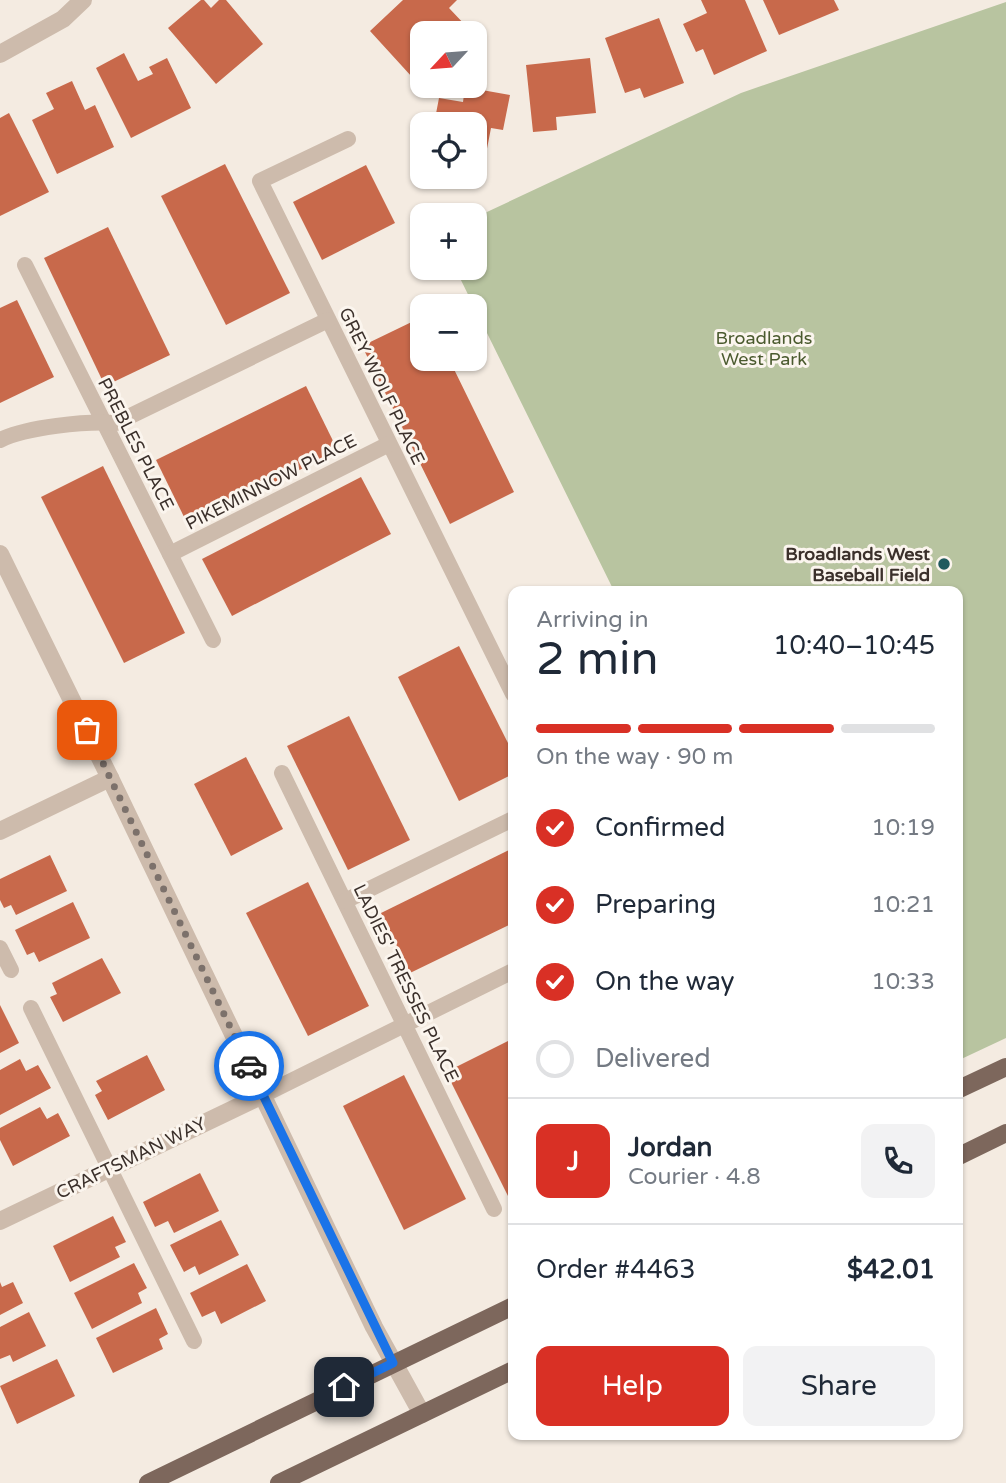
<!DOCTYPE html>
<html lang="en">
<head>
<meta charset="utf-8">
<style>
	body { margin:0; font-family:"Varela Round",sans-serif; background:#f2f2f3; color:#1f2937; height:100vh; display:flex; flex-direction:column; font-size:26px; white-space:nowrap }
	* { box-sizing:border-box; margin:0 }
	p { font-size:23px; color:#747a83 }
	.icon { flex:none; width:38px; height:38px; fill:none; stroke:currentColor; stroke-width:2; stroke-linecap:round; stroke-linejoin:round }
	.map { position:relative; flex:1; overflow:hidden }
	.sheet { position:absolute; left:508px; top:586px; width:455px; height:854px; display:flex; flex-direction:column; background:#fff; border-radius:14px; box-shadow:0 2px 5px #0004 }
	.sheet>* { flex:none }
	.needle { width:46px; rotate:244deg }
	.controls { position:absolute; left:410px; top:21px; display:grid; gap:14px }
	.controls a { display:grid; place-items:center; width:77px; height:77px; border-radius:14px; background:#fff; box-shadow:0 2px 5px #0004; font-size:35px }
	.pin { position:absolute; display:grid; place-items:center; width:60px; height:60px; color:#fff; margin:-30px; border-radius:14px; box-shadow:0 4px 10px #0006 }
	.courier { position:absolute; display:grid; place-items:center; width:70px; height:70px; margin:-35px; border:5px solid #1a73e8; border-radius:50%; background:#fff; color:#222; box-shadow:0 2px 9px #0007 }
	.overview em { font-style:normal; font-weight:600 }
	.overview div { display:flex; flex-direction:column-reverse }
	.overview { display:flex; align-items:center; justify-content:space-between; height:119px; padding:0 28px }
	h1 { font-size:46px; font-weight:600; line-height:52px }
	.bar { display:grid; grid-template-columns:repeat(4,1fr); gap:10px 7px; align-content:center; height:84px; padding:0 28px }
	.bar i { height:9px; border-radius:5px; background:#e0e1e3 }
	.bar .selected { background:#d93025 }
	.bar p { grid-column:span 4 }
	.line { display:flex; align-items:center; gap:18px; padding:0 28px; border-top:2px solid #e0e1e3 }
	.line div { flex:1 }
	.round { display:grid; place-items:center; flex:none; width:74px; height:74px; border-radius:14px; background:#f2f2f3 }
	ol { padding:0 28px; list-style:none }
	li { display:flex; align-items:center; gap:21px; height:77px }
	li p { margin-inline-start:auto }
	li .icon { padding:7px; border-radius:50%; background:#d93025; color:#fff; stroke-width:4 }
	li:last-child { color:#747a83 }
	li i { width:38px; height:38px; border:4px solid #e0e1e3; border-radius:50% }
	.action { display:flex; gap:14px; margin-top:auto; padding:14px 28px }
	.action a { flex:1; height:80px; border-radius:14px; background:#d93025; color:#fff; font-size:28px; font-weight:600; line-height:80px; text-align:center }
	.action a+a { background:#f2f2f3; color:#1f2937 }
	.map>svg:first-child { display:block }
	.green { fill:#b8c4a0 }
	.building { fill:#c8694b }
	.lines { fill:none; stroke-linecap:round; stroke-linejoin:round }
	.lane { stroke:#cdbbac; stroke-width:16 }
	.street { stroke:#cdbbac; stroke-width:18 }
	.primary { stroke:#7d675c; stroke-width:18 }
	.done { stroke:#7c716b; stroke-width:7; stroke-dasharray:0 12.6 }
	.route { stroke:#1a73e8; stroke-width:9 }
	.poi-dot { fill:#1f5a5e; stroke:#fbf5ee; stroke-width:2.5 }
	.labels { text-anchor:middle; stroke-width:6; stroke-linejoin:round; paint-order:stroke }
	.park-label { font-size:18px; fill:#4a5a2e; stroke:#fbf5ee }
	.street-label { font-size:18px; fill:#3b302b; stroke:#fbf5ee }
	.poi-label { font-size:18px; font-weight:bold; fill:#3b302b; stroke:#fbf5ee; text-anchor:end }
</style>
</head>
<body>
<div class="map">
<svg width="1006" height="1483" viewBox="0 0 1006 1483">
	<rect width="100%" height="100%" fill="#f4ebe1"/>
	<path class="green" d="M1006,2V1038L957,1061V592L614,591L455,268H474V218L741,93Z"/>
	<g class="building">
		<path d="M201,0H204L211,8L219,0H226L263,44L216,84L168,28Z"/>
		<path d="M403,0H457L449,8L466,26L458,33H422V67L412,77L370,31Z"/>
		<path d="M701,0H745L767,51L714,75L703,49L696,52L683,24L707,13Z"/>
		<path d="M763,0H834L839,10L779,35Z"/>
		<path d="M659,18L684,83L644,98L640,88L625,93L605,38Z"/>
		<path d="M124,53L138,81L153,74L149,67L167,58L191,108L131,138L96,68Z"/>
		<path d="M590,58L596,113L556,117L557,130L533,132L526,65Z"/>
		<path d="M72,81L85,110L95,105L114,147L57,174L32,120L54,109L46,93Z"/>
		<path d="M465,87L510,95L503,130L491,128L484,164L474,162V124H434L439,98L463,102Z"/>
		<path d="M9,113L49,192L0,216V118Z"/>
		<path d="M225,164L290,293L226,325L161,196Z"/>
		<path d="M366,165L395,223L322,260L293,202Z"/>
		<path d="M108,227L170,355L105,386L44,258Z"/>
		<path d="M17,300L54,377L0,403V308Z"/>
		<path d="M422,317V359H449L514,492L450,524L362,346Z"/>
		<path d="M306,386L338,451L188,525L156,460Z"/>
		<path d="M103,466L185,633L124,663L41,497Z"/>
		<path d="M361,477L391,534L232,616L202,559Z"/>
		<path d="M459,646L513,753V774L459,801L398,677Z"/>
		<path d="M349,716L410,840L348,870L287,746Z"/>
		<path d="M246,757L283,829L231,856L194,784Z"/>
		<path d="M513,848V923L410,973L381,913Z"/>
		<path d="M50,855L67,891L16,915L11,905L4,908L0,900V879Z"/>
		<path d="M308,882L369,1006L308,1036L246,913Z"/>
		<path d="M73,902L90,938L39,962L34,952L27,955L15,930Z"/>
		<path d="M102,958L121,993L63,1022L50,997L57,994L52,983Z"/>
		<path d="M0,1005L19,1043L0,1053Z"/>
		<path d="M508,1041L513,1051V1194L508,1196L446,1072Z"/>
		<path d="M147,1055L165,1090L108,1120L95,1095L102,1091L96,1081Z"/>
		<path d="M20,1059L26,1071L38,1065L51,1088L0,1115V1070Z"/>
		<path d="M404,1075L466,1199L404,1230L343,1106Z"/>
		<path d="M40,1107L47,1119L58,1113L70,1136L13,1166L0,1140V1128Z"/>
		<path d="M200,1173L219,1211L174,1233L168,1221L155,1227L143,1202Z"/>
		<path d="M113,1216L126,1242L115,1247L120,1257L70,1282L53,1246Z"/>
		<path d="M221,1220L239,1255L199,1275L195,1266L184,1272L170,1245Z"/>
		<path d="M134,1263L147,1288L138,1293L142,1303L92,1329L74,1293Z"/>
		<path d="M247,1264L266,1301L221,1324L215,1311L202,1317L190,1293Z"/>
		<path d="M0,1282L2,1287L13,1282L23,1303L0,1315Z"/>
		<path d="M156,1308L168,1334L159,1339L163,1349L113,1373L96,1338Z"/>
		<path d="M29,1312L46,1346L13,1362L10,1355L0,1359V1327Z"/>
		<path d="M57,1359L75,1396L17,1424L0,1386Z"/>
	</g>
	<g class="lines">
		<g class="lane">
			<path d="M348,139L260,181L513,694"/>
			<path d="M25,265L213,640"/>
			<path d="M0,440C26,427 86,421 116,423L328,320"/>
			<path d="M170,554L389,444"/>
			<path d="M282,773L494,1209"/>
			<path d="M345,901L513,819"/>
			<path d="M0,948L11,970"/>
			<path d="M31,1008L194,1341"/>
			<path d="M263,1095L513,971"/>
		</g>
		<g class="street">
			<path d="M0,54L63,19L83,0"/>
			<path d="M0,554L110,778L374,1327L422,1414"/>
			<path d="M0,831L110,778"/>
			<path d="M0,1221L263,1095"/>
		</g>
		<g class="primary">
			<path d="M957,1090L1006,1067"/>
			<path d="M957,1157L1006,1133"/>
			<path d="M148,1483L513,1306"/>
			<path d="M279,1483L513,1370"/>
		</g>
	</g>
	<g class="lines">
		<path class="done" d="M87,730L249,1066"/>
		<path class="route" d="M249,1066L393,1363L344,1387"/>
	</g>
	<circle class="poi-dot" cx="944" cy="564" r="7"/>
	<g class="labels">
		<g class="park-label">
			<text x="764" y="344">Broadlands<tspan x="764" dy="21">West Park</tspan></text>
		</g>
		<g class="street-label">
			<text transform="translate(382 386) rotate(64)" y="6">GREY WOLF PLACE</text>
			<text transform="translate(136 444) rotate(63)" y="6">PREBLES PLACE</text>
			<text transform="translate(271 482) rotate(-27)" y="6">PIKEMINNOW PLACE</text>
			<text transform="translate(406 983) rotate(64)" y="6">LADIES' TRESSES PLACE</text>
			<text transform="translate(131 1158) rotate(-26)" y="6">CRAFTSMAN WAY</text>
		</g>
		<g class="poi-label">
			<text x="930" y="560">Broadlands West<tspan x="930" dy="21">Baseball Field</tspan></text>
		</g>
	</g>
</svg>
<div class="controls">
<a><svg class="needle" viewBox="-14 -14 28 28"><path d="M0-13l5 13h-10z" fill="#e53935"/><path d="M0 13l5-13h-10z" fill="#747a83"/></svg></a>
<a><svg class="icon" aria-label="locate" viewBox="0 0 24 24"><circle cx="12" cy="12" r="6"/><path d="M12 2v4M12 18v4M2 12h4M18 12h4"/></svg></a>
<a>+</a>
<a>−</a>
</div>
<div class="pin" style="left:87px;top:730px;background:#ea580c"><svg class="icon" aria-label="bag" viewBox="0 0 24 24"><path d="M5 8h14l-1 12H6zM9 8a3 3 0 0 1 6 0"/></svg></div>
<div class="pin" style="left:344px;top:1387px;background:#1f2937"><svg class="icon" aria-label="home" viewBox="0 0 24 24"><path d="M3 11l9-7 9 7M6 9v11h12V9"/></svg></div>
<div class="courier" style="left:249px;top:1066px"><svg class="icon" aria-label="car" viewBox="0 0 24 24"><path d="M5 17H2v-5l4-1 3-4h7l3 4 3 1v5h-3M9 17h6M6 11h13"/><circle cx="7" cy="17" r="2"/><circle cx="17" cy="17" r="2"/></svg></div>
<section class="sheet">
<div class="overview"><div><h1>2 min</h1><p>Arriving in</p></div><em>10:40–10:45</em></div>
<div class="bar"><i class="selected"></i><i class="selected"></i><i class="selected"></i><i></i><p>On the way · 90 m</p></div>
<ol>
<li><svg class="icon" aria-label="check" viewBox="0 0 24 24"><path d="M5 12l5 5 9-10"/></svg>Confirmed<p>10:19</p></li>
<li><svg class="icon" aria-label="check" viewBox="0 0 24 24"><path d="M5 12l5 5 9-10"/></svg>Preparing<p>10:21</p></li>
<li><svg class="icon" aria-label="check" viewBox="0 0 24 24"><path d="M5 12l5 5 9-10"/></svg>On the way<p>10:33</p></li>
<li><i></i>Delivered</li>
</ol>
<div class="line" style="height:126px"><b class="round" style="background:#d93025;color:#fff">J</b><div><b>Jordan</b><p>Courier · 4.8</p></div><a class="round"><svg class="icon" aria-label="phone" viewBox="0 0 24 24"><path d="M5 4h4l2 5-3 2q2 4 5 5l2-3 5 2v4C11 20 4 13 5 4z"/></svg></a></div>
<div class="line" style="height:91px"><div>Order #4463</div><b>$42.01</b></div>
<div class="action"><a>Help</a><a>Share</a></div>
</section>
</div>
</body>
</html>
